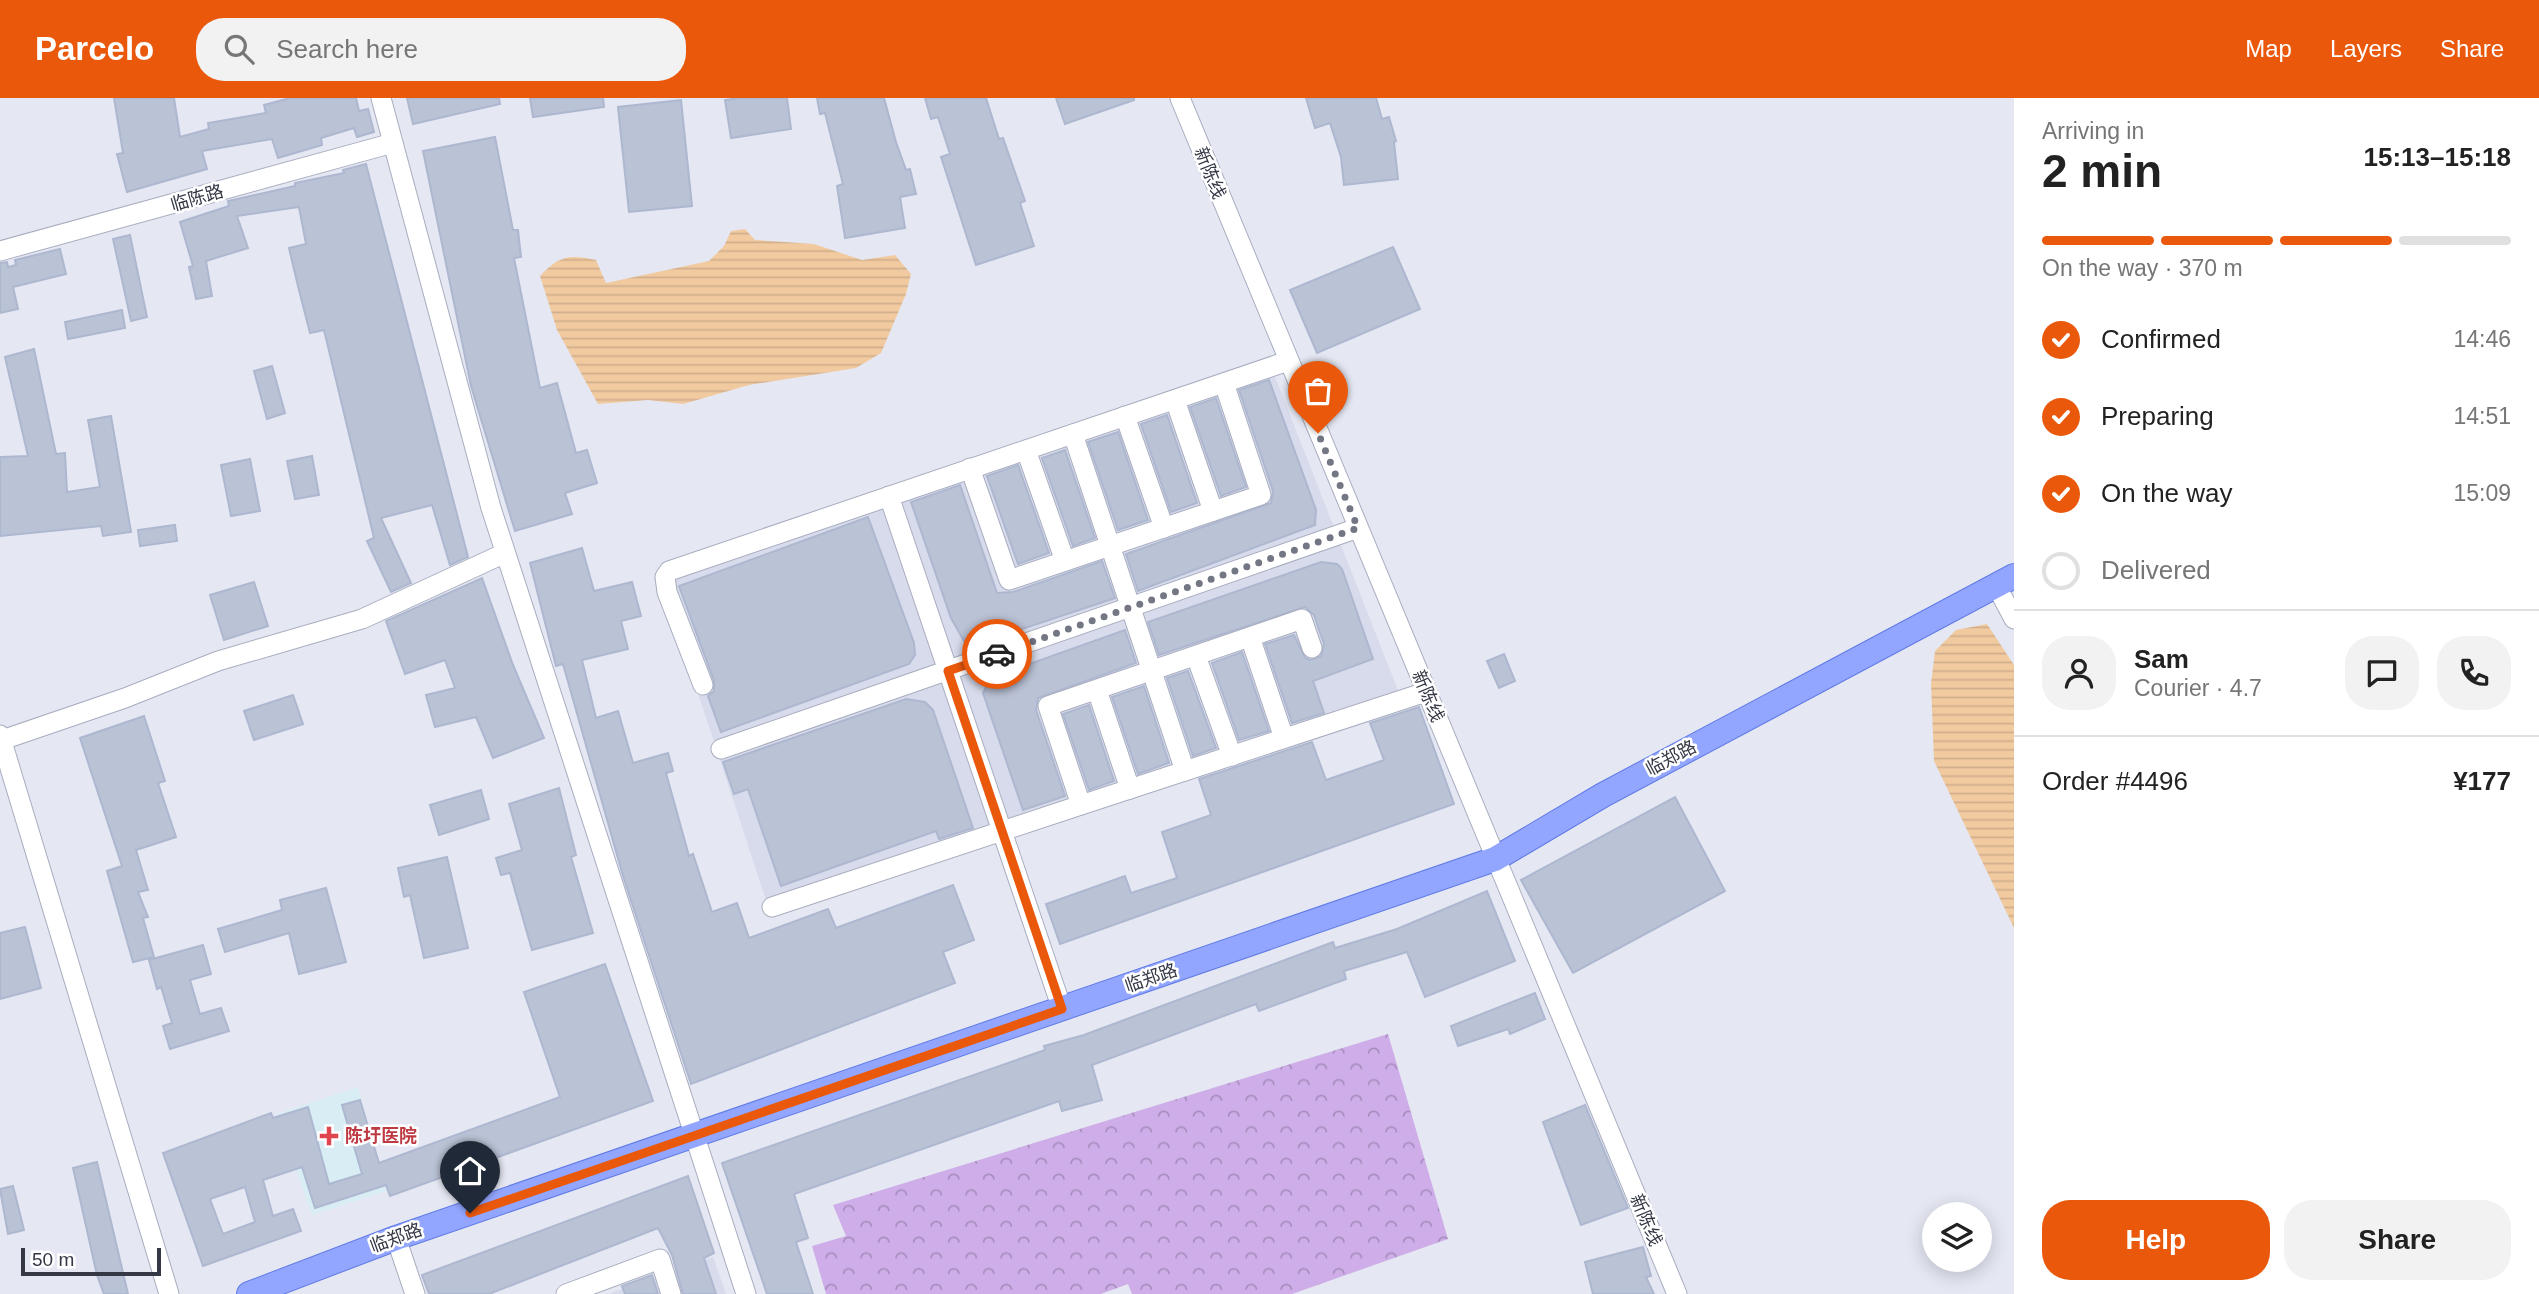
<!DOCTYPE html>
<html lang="en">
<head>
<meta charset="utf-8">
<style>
	body { margin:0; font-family:Helvetica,"Noto Sans SC",sans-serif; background:#f2f2f2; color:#222; height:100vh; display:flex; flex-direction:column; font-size:26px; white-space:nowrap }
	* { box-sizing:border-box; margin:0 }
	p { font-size:23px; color:#767676 }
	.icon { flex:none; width:38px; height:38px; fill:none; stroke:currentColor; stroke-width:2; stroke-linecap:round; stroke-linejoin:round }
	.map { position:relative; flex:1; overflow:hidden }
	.sheet { display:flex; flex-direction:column; background:#fff; width:525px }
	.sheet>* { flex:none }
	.buttons { position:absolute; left:1922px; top:1104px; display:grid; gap:14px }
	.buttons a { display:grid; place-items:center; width:70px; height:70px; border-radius:50%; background:#fff; box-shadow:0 4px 18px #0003; font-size:35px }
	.scale { position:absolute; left:21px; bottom:18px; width:140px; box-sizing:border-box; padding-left:7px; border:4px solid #353946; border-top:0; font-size:19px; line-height:24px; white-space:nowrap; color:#353946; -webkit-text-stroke:5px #fff; paint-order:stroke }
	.pin { position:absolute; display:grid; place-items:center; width:60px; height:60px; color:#fff; margin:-72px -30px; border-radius:50% 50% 50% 0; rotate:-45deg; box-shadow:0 0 7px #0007 }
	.pin .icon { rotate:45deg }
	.courier { position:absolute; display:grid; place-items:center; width:70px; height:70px; margin:-35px; border:5px solid #ea580c; border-radius:50%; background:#fff; color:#222; box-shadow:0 2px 9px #0007 }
	.overview em { font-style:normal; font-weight:700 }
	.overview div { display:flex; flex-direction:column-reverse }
	.overview { display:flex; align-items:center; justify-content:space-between; height:119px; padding:0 28px }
	h1 { font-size:46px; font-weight:700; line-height:52px }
	.bar { display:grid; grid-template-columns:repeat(4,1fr); gap:10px 7px; align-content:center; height:84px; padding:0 28px }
	.bar i { height:9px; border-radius:5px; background:#e0e0e0 }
	.bar .current { background:#ea580c }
	.bar p { grid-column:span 4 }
	.line { display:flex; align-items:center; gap:18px; padding:0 28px; border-top:2px solid #e0e0e0 }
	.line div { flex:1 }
	.round { display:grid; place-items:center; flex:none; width:74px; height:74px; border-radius:28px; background:#f2f2f2 }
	ol { padding:0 28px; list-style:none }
	li { display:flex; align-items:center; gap:21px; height:77px }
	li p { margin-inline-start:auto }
	li .icon { padding:7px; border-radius:50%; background:#ea580c; color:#fff; stroke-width:4 }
	li:last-child { color:#767676 }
	li i { width:38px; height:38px; border:4px solid #e0e0e0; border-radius:50% }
	.primary-button { display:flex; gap:14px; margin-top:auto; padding:14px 28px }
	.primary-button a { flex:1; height:80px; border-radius:28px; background:#ea580c; color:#fff; font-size:28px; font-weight:700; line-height:80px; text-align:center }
	.primary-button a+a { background:#f2f2f2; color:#222 }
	header { display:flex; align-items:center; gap:42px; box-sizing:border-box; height:98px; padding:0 35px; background:#ea580c; color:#fff }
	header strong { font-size:33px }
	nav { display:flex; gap:38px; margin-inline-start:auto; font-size:24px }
	.search { width:490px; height:63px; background:#f2f2f2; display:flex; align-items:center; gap:18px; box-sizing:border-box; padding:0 24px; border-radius:28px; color:#767676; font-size:26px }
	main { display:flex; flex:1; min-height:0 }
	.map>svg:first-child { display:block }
	.residential { fill:#d7dbeb }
	.medical { fill:#d8edf4 }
	.forest { fill:url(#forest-crowns) }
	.water { fill:url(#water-rules) }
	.building { fill:#bac2d5; stroke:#adb7d0; stroke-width:2; fill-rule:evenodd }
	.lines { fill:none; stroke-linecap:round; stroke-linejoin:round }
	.minor-casing { stroke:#a8adbf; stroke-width:21 }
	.major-casing { stroke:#607ae6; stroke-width:26 }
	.minor { stroke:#fff; stroke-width:19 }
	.major { stroke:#92a6ff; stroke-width:24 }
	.done { stroke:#737683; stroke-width:7; stroke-dasharray:0 12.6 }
	.route { stroke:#ea580c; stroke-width:9 }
	.health-dot { fill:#e0444e; stroke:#fff; stroke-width:2.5 }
	.labels { text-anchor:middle; stroke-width:5; stroke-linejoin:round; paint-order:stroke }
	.street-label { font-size:18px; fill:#353946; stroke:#fff }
	.health-label { font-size:18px; font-weight:bold; fill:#be3a42; stroke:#fff; text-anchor:start }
</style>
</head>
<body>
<header>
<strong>Parcelo</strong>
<div class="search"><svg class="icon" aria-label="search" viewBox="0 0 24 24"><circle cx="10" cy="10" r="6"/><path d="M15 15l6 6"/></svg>Search here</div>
<nav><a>Map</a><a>Layers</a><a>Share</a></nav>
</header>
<main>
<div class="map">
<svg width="2014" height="1196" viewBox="0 0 2014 1196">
	<defs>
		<pattern id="forest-crowns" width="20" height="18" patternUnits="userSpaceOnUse" patternTransform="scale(1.75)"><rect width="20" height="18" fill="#ceade8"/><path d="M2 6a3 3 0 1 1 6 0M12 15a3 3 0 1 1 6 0" fill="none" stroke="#a88ebe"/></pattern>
		<pattern id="water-rules" width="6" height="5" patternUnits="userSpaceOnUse" patternTransform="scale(1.75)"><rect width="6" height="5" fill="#f2caa0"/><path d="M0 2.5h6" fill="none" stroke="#d0ae8b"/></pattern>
	</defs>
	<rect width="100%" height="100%" fill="#e5e8f3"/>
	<g class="residential">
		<path d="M1272,271L1399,595L767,805L660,480Z"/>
		<path d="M713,1159L726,1196H608Z"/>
	</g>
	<path class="medical" d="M358,989L386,1093L312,1117L277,1016Z"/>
	<path class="forest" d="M1388,936L1448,1141L1292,1196H1132L1128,1186L1101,1196H826L812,1148L846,1138L833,1107Z"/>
	<g class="water">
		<path d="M745,131L755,142L814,146L862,162L895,157L911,176L906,196L881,255L856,270L749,287L683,306L648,302L598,306L557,232L540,178C559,158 568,156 596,162L606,185L709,163L724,148L731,133Z"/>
		<path d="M1987,526L2014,567V830L1934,663L1931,586L1935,553L1956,532Z"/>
	</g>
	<g class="building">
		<path d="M114,0H174L180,39L209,31L208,25L266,15L264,7L290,0H356L359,13L368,11L374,34L357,39L354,30L321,40L322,47L278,60L272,41L202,53L207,71L127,94L117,56L123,55Z"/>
		<path d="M407,0H499L500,6L413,26Z"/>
		<path d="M530,0H603L604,9L533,19Z"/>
		<path d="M740,0H787L791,31L731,40L725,2Z"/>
		<path d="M817,0H884L896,44L906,72L910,71L916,96L900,99L905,130L845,140L837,88L843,86L825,15L820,16Z"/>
		<path d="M925,0H986L999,41L1003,40L1025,103L1020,105L1034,148L976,167L941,59L950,56L938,19L931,21Z"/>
		<path d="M1056,0H1134V2L1065,26Z"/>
		<path d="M1306,0H1376L1382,21L1389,19L1396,43L1394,44L1398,81L1344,87L1341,59L1330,25L1315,30Z"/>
		<path d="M681,2L692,108L629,114L618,9Z"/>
		<path d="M495,39L513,132H518L521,159L514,160L540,290L557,285L576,355L587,352L597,385L565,395L572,416L515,433L471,288L423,53Z"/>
		<path d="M366,66L468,459L450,467L432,407L381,420L411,485L391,494L367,443L374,440L324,232L310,235L298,188L289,150L306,146L299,109L237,118L248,150L206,163L212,198L196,201L189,169L193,168L180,124L229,108L228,103L295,88V85L344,75L343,72Z"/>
		<path d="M130,137L147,219L131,223L113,141Z"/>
		<path d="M1393,149L1420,211L1317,255L1290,192Z"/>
		<path d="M60,151L66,176L13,189L18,211L0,215V165L7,164L8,169L16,167L15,162Z"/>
		<path d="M122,212L125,230L68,241L65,224Z"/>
		<path d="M34,251L56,356L65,355L67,394L100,389L88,322L111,318L131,434L103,438L101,428L0,438V359L28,358L5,259Z"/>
		<path d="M272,268L285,315L267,321L254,273Z"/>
		<path d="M1269,282L1316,412L1315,427L1138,493L1126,456L1271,405L1273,393L1239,292Z"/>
		<path d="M1216,300L1246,389L1221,398L1190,309Z"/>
		<path d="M1167,317L1197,405L1171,414L1141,326Z"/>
		<path d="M1118,334L1148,422L1118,432L1088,344Z"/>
		<path d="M1065,352L1095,440L1073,448L1042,360Z"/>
		<path d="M312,358L319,397L295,401L287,363Z"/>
		<path d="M250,361L260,413L231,418L221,367Z"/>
		<path d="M1018,367L1049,455L1018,466L987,378Z"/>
		<path d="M960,387L997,495L1013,494L1102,463L1115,500L986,543H964L951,520L911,404Z"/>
		<path d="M868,419L914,545L915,557L909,566L721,634L708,598L714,593V583L679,488Z"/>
		<path d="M175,427L177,443L140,448L138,432Z"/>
		<path d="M582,450L594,493L632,484L641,518L621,523L628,551L582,562L596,620L618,613L633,665L668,655L673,673L666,675L689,758L693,756L712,814L737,805L749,840L828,811L836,830L953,787L974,842L943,854L955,885L691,986L623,778L563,566L556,568L530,465Z"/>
		<path d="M1321,464L1337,466L1342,471L1373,561L1313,583L1324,615L1292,625L1265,546L1294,537L1305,560L1310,562L1321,558L1324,546L1314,517L1305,509L1159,557L1148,524Z"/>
		<path d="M482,480L513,567L544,640L493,660L476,619L435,629L426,597L455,590L445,562L405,576L386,523Z"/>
		<path d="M254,484L268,528L224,542L210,497Z"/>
		<path d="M1125,532L1136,565L1038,600L1036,612L1065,698L1023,712L983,595L987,587L1004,575Z"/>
		<path d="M1242,554L1269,633L1239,642L1212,565Z"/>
		<path d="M1504,556L1515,583L1499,590L1487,563Z"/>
		<path d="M1188,573L1216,650L1193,658L1167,580Z"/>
		<path d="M1144,588L1169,665L1138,676L1112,599Z"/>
		<path d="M293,597L303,626L254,642L244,613Z"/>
		<path d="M906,601L925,604L933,612L973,730L939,741L936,733L781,788L748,691L734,696L723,664Z"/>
		<path d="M1089,607L1114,683L1089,692L1063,616Z"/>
		<path d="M1419,609L1454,706L1060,846L1046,806L1125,778L1131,795L1177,780L1162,734L1211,717L1199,681L1312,644L1326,682L1384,662L1370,625Z"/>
		<path d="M144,618L165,683L158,685L176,739L136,752L148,792L138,794L148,819L143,820L154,859L133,864L107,773L122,768L80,640Z"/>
		<path d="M559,690L576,757L571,759L593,835L532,852L510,775L501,777L496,760L522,752L509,706Z"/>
		<path d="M481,692L489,721L439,737L430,707Z"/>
		<path d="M1675,699L1725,793L1573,875L1521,782Z"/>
		<path d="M447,759L468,850L424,860L410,797L404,799L398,770Z"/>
		<path d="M326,790L346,864L299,876L289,835L225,854L218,831L282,812L280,802Z"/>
		<path d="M1487,793L1515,863L1425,899L1407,854L1344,873L1346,881L1259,913L1256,906L1092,967L1102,1002L1062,1013L1059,1003L794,1096L808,1140L796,1144L813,1196H767L722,1065L1045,952L1044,948L1084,937L1333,844L1335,850L1397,831Z"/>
		<path d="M25,829L41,890L0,901V835Z"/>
		<path d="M203,847L211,876L190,882L200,916L221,910L229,933L170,951L163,928L172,925L161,889L157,891L149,862Z"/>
		<path d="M605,866L653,1003L390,1098L386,1087L315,1110L302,1069L263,1082L273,1118L293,1111L301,1133L203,1168L163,1055L271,1015L273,1020L308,1009L329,1086L362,1076L342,1007L360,1002L379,1065L560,999L524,894ZM245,1089L255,1124L223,1136L210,1101Z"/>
		<path d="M1535,895L1545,921L1510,936L1508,931L1458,948L1451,928Z"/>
		<path d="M1585,1007L1628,1110L1581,1127L1543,1024Z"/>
		<path d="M97,1064L128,1196H104L97,1177L73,1070Z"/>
		<path d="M688,1078L714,1155L704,1160L716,1196H683L672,1157L658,1130L489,1196H429L422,1177Z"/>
		<path d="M13,1088L24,1132L8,1136L0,1091Z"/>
		<path d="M1643,1149L1651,1178L1646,1179L1654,1196H1593L1585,1164Z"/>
		<path d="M652,1177L658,1196H625L622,1188Z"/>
	</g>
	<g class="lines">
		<defs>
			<g id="minor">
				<path d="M381,0L491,410L746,1196"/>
				<path d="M1180,0L1677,1196"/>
				<path d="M0,153L393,45"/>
				<path d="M1175,302L1213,413"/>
				<path d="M1125,318L1164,430"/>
				<path d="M1073,336L1185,673"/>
				<path d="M1026,352L1065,463"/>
				<path d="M970,370L1009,482L1261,397L1224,285"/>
				<path d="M889,398L1062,911"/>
				<path d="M1996,487L2014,521"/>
				<path d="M1250,539L1284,640"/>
				<path d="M1312,550L1302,521L1048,608L1081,707L1426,594"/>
				<path d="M1196,558L1232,658"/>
				<path d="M703,587L667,494L665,479L669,473L1288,263"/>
				<path d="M1097,592L1130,691"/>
				<path d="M0,637L169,1196"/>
				<path d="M2,642L125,600L218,563L362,521L505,455"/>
				<path d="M721,651L1358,430"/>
				<path d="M772,809L1081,707"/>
				<path d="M396,1140L415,1196"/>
				<path d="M566,1196L660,1161L671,1196"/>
			</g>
			<path id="major" d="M249,1196L396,1140L1495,761L1603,697L2014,478"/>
		</defs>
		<use href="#minor" class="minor-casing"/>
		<use href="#major" class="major-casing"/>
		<use href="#minor" class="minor"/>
		<use href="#major" class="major"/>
	</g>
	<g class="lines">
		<path class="done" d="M997,556L1358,430L1318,335"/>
		<path class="route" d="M470,1115L1062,911L948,573L997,556"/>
	</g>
	<path class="health-dot" d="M325.5 1027.5h7v7h7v7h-7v7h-7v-7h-7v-7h7z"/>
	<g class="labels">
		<g class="street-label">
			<text transform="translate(1210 75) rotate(68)" y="6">新陈线</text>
			<text transform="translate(197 100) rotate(-16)" y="6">临陈路</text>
			<text transform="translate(1428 598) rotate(67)" y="6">新陈线</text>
			<text transform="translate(1671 660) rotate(-28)" y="6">临郑路</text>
			<text transform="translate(1151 880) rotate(-19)" y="6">临郑路</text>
			<text transform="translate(1646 1122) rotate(67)" y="6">新陈线</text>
			<text transform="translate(396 1140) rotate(-20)" y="6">临郑路</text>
		</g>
		<g class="health-label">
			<text x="345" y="1044">陈圩医院</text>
		</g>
	</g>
</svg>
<div class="buttons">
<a><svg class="icon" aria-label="layers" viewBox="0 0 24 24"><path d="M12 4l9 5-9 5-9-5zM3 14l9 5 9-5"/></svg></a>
</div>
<div class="scale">50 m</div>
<div class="pin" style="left:1318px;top:335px;background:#ea580c"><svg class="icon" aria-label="bag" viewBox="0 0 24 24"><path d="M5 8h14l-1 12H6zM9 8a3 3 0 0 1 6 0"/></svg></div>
<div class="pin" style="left:470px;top:1115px;background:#1f2937"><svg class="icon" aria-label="home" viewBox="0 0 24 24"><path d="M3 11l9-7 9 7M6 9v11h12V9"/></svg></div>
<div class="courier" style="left:997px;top:556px"><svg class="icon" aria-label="car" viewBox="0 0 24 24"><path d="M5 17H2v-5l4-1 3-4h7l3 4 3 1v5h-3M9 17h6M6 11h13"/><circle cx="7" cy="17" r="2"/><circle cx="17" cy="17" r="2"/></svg></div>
</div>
<section class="sheet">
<div class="overview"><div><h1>2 min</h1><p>Arriving in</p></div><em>15:13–15:18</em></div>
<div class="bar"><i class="current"></i><i class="current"></i><i class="current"></i><i></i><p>On the way · 370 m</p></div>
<ol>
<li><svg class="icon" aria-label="check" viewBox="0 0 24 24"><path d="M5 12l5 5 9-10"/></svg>Confirmed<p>14:46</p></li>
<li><svg class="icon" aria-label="check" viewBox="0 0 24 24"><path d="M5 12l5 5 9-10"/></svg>Preparing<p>14:51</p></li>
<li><svg class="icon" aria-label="check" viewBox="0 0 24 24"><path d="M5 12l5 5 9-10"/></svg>On the way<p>15:09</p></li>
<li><i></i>Delivered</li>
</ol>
<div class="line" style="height:126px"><a class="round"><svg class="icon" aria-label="person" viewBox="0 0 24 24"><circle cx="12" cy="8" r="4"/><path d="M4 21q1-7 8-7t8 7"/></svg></a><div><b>Sam</b><p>Courier · 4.7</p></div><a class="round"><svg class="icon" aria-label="chat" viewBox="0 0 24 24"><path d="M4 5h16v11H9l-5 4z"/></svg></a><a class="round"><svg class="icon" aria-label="phone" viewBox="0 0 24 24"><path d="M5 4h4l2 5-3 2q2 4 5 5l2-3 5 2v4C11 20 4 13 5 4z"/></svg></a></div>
<div class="line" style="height:91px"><div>Order #4496</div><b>¥177</b></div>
<div class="primary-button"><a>Help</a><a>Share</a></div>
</section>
</main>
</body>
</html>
